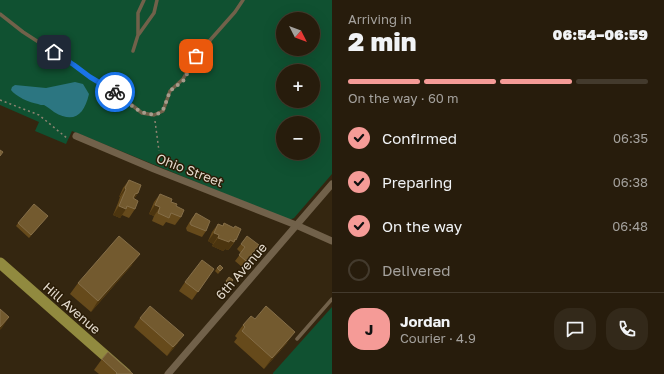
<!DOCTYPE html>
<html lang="en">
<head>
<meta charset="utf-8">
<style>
	body { margin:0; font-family:"Golos Text",sans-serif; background:#33291a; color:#f1f3f6; height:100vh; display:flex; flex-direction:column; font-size:15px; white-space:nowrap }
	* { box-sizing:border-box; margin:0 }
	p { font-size:13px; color:#a4a19d }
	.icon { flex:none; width:22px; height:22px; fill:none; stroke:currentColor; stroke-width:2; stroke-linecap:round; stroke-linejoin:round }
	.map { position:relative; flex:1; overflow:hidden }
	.sheet { display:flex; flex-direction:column; background:#271c0c; width:332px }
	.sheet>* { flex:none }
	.needle { width:26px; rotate:132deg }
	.buttons { position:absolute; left:276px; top:12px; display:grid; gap:8px }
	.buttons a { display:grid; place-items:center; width:44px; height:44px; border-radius:50%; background:#271c0c; box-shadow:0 4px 16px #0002,0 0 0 1px #433a2d; font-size:20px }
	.pin { position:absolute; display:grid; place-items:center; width:34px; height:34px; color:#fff; margin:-17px; border-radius:8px; box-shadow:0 2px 6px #0006 }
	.courier { position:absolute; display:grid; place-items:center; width:40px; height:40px; margin:-20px; border:3px solid #1a73e8; border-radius:50%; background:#fff; color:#222; box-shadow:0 1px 5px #0007 }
	.head em { font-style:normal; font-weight:800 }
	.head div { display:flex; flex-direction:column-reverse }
	.head { display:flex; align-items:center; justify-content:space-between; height:68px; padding:0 16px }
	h1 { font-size:26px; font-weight:800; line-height:30px }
	.bar { display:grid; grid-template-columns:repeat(4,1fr); gap:6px 4px; align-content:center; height:48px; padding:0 16px }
	.bar i { height:5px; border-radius:3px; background:#433a2d }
	.bar .selected { background:#f59b97 }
	.bar p { grid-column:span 4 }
	.line { display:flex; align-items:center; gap:10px; padding:0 16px; border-top:1px solid #433a2d }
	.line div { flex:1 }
	.round { display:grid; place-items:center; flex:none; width:42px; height:42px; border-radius:16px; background:#33291a }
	ol { padding:0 16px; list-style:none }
	li { display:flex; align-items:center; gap:12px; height:44px }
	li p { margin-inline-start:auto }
	li .icon { padding:4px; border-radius:50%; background:#f59b97; color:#111; stroke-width:4 }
	li:last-child { color:#a4a19d }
	li i { width:22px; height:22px; border:2px solid #433a2d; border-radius:50% }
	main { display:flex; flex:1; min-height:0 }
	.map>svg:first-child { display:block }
	.green { fill:#105131; fill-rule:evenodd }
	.water { fill:#2c7681 }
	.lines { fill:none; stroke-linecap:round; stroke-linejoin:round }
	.path { stroke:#8f8472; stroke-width:1.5; stroke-dasharray:2 3; stroke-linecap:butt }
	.lane { stroke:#71614a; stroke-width:3.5 }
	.street { stroke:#71614a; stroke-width:7 }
	.primary { stroke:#918a3f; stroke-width:11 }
	.wall { fill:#664a1b }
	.shaded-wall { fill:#4c350f }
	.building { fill:#735a2f; stroke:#856e48 }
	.done { stroke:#a69c8c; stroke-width:4; stroke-dasharray:0 7.2 }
	.route { stroke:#1a73e8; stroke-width:5 }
	.labels { text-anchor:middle; stroke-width:3; stroke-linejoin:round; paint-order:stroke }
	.street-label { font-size:13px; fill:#e4dbce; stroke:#2a1c06 }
</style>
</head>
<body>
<main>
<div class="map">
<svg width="332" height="374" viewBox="0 0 332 374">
	<rect width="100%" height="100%" fill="#342610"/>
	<g class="green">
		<path d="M0,0H332V174L294,218L289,220L72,131L66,144L35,131L39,122L0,105ZM283,19H313V49H283ZM283,71H313V101H283ZM283,123H313V153H283Z"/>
		<path d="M332,307V374H273V373Z"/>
	</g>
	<path class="water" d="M75,82L83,84L89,94C84,115 74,124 54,112C51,110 48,107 44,105C43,105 39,105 38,104C30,103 15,96 11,90L12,87L15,85L46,88Z"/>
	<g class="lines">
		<g class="path">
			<path d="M0,100L39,115L68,139"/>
			<path d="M155,121L159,151"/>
		</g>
		<g class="lane">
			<path d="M0,14L23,32L74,65L90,77L114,91L142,113L154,115L163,111L170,91L183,79L196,56L235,12L243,0"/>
			<path d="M139,34L154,13L157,0"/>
			<path d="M133,51L138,35V13L144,0"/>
			<path d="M297,339L332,299"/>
		</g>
		<g class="street">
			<path d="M76,136L154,169L296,225L332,241"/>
			<path d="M168,374L332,184"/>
		</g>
		<path class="primary" d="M0,263L126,374"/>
	</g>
	<g class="wall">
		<path d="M129,180L138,193L134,199L135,209L129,218L122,215L120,218L113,215L118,203L120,197H119L123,188Z"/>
		<path d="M160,194L171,202L176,206L181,217L175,225L166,222L163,226L152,221L154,216L149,214L154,202Z"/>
		<path d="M196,213L206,231L202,237L187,231L186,228L192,218Z"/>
		<path d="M48,216L29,238L16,226L18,223Z"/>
		<path d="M224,223L236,240L230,248L228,250L225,249L223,251L212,246L213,244L208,241L212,232L218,224L222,226Z"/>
		<path d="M241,244L255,250L242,267L235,261L241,253L237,249Z"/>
		<path d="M132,265L91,312L70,294L78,283Z"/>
		<path d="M217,268H223L218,274L215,271Z"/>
		<path d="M214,269L192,300L179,291L185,282Z"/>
		<path d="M229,277L233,280L228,287L224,284Z"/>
		<path d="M140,318L178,343L167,356L134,327Z"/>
		<path d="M255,319L287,343L264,369L234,342L237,338L235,336L243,325Z"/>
		<path d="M102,359L133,374H99L94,370Z"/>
	</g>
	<g class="shaded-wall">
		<path d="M125,188L126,189L120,197H119Z"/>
		<path d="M138,193L132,202L135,194Z"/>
		<path d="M155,205L160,207L154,216L149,214Z"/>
		<path d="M119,206L126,209L120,218L113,215Z"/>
		<path d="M214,233L219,235L213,244L208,241Z"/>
		<path d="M218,238L230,240L234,242L228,250L225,249L223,251L212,246Z"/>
		<path d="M140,254L132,265L91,312L98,301Z"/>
		<path d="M9,317L2,328L0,330V327Z"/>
		<path d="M295,332L287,343L264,369L272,358Z"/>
		<path d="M184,335L178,343L167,356L173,347Z"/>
	</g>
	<g class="building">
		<path d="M0,150L3,152L0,156Z"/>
		<path d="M129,180L141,185L138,193L135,194L133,198L138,201L135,209L127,206L126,209L119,206L124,194L126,189L125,188Z"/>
		<path d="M160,194L172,199L171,202L177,204L176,206L184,210L181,217L171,213L169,218L158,213L160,207L155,205Z"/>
		<path d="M34,204L48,216L31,235L18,223Z"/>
		<path d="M196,213L210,221L206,231L191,225L190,223Z"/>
		<path d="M224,223L234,228L235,226L241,229L236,240L235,239L234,242L230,240L229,242L218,238L219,235L214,233L218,224L223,226Z"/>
		<path d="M119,236L140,254L98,301L78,283Z"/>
		<path d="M247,236L259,245L246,261L239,255L245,247L241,244Z"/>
		<path d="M202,260L214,269L198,292L185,282Z"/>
		<path d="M220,265L223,268L220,271L217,268Z"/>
		<path d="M229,277L233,280L230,284L226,281Z"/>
		<path d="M150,306L184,335L173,347L140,318Z"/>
		<path d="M266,306L295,332L272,358L242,331L245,327L243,325L251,316L255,319Z"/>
		<path d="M0,309L9,317L0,327Z"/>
		<path d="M108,352L133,374H116L117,373L102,359Z"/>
	</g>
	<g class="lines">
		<path class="done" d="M115,92C129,102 141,119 160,113L164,108L170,91L184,80L196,56"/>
		<path class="route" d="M54,52L74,65L90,77L115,92"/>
	</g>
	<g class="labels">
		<g class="street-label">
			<text transform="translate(190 170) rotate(21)" y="5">Ohio Street</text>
			<text transform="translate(241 271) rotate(-49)" y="5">6th Avenue</text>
			<text transform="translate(72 308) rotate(41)" y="5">Hill Avenue</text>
		</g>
	</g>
</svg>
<div class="buttons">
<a><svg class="needle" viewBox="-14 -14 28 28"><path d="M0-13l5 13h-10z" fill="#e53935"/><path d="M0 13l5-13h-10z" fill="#a4a19d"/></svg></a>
<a>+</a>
<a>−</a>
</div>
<div class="pin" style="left:196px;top:56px;background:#ea580c"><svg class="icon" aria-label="bag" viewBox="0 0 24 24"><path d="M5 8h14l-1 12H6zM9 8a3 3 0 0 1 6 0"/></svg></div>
<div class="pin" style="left:54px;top:52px;background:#1f2937"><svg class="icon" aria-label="home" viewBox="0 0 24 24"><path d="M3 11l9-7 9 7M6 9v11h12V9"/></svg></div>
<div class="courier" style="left:115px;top:92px"><svg class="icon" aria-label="bike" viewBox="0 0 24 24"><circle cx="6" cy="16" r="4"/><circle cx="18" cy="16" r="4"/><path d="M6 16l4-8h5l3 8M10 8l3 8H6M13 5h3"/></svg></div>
</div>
<section class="sheet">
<div class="head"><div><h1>2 min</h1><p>Arriving in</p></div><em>06:54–06:59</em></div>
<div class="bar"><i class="selected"></i><i class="selected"></i><i class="selected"></i><i></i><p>On the way · 60 m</p></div>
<ol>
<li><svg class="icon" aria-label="check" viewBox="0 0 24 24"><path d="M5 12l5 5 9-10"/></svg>Confirmed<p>06:35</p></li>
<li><svg class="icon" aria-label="check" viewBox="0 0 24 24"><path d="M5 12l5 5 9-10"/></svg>Preparing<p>06:38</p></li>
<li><svg class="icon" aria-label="check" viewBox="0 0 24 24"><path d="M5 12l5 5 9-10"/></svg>On the way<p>06:48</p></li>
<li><i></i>Delivered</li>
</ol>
<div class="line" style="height:72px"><b class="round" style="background:#f59b97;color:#111">J</b><div><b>Jordan</b><p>Courier · 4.9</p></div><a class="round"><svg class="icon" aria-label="chat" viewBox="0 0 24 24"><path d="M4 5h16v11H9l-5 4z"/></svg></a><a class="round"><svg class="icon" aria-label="phone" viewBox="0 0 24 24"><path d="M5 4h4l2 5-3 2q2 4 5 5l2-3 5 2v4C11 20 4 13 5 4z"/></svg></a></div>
</section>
</main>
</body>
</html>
